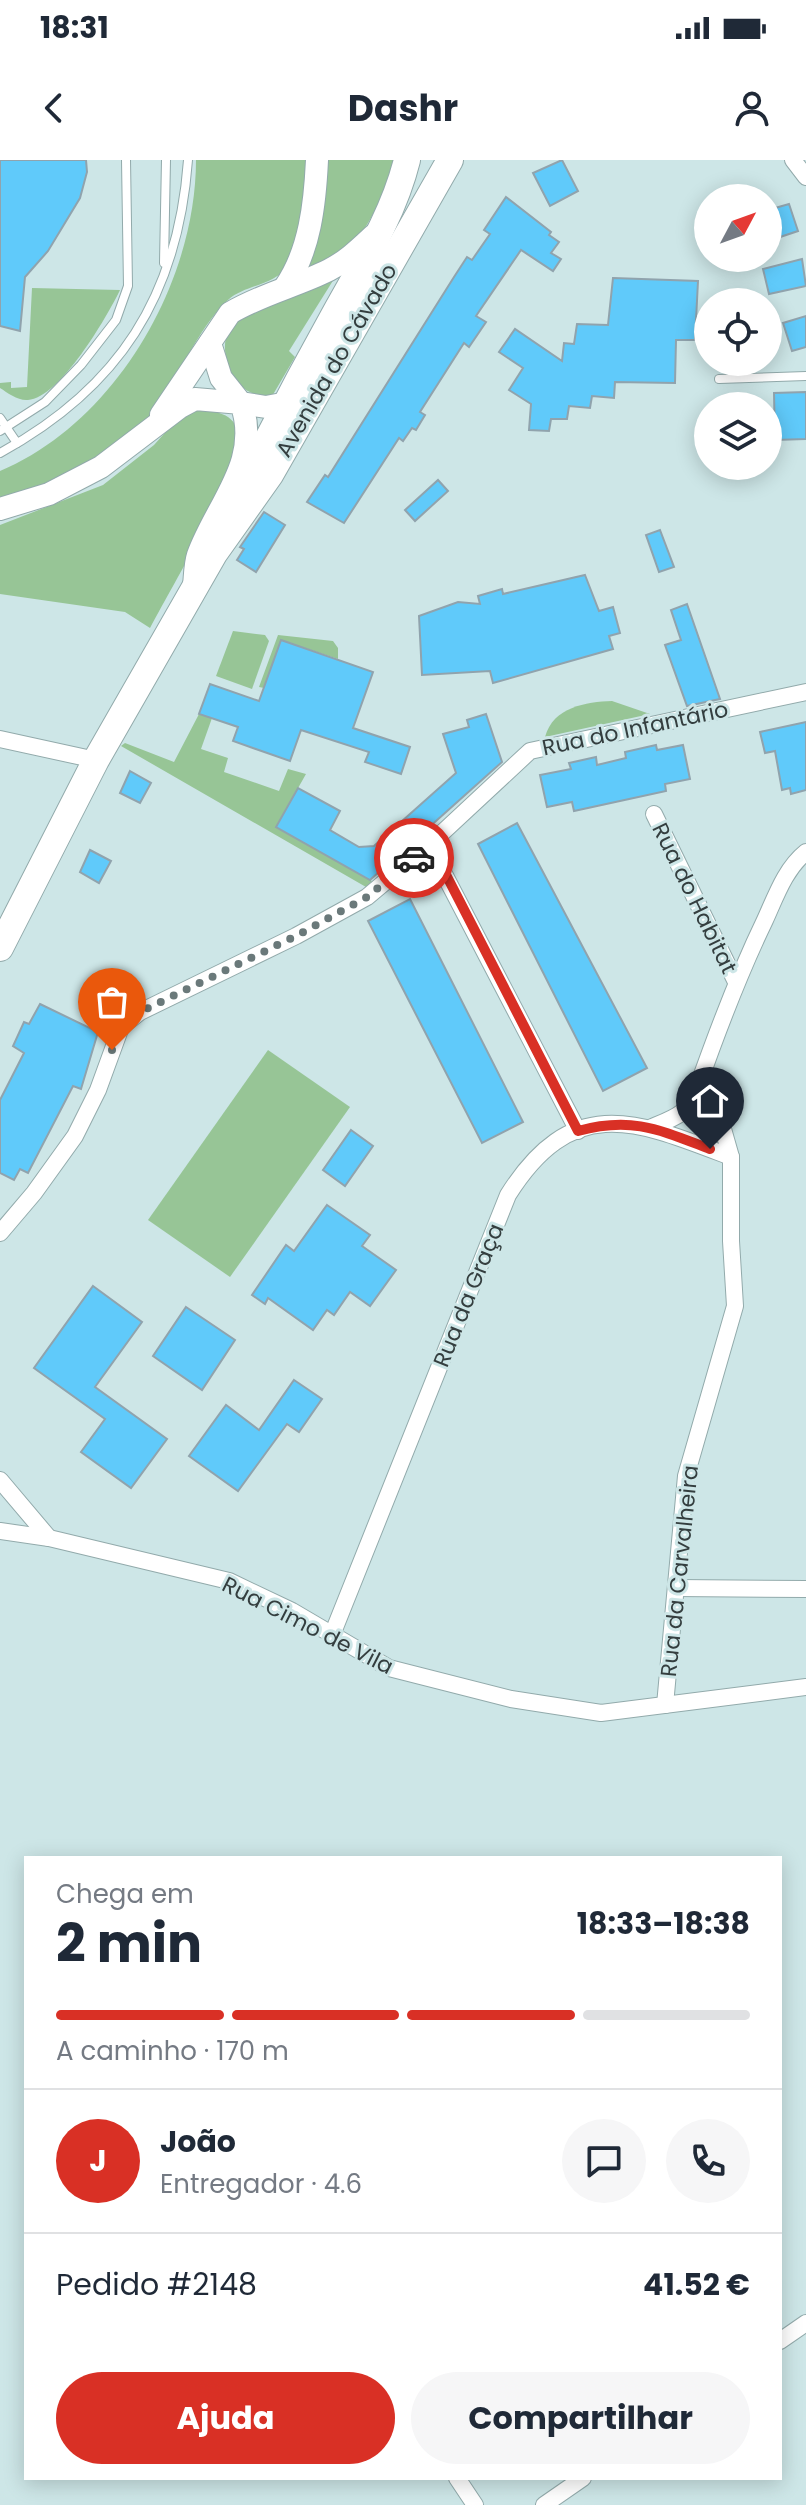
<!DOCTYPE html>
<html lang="pt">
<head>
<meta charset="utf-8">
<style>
	body { margin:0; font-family:Poppins,sans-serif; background:#f6f6f7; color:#1f2937; height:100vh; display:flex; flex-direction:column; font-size:30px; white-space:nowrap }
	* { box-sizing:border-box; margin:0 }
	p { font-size:26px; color:#747a83 }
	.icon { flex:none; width:44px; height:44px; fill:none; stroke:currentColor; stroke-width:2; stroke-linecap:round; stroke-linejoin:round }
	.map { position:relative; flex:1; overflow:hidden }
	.sheet { position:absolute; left:24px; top:1696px; width:758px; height:624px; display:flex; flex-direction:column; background:#fff; border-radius:0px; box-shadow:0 4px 20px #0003 }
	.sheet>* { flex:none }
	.needle { width:52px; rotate:49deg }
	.tools { position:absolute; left:694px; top:24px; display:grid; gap:16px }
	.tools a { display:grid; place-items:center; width:88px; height:88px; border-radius:50%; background:#fff; box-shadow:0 4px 20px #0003; font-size:40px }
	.pin { position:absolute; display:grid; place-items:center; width:68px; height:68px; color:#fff; margin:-82px -34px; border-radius:50% 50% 50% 0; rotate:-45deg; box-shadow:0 0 8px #0007 }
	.pin .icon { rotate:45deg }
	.courier { position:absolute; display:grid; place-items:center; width:80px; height:80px; margin:-40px; border:6px solid #d93025; border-radius:50%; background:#fff; color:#222; box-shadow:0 2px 10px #0007 }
	.summary em { font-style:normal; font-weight:700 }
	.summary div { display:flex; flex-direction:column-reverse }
	.summary { display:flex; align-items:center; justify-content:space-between; height:136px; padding:0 32px }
	h1 { font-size:52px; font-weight:700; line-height:60px }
	.bar { display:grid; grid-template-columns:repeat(4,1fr); gap:12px 8px; align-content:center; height:96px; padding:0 32px }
	.bar i { height:10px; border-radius:6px; background:#e0e1e3 }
	.bar .current { background:#d93025 }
	.bar p { grid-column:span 4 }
	.line { display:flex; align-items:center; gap:20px; padding:0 32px; border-top:2px solid #e0e1e3 }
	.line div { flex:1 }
	.round { display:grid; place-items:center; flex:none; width:84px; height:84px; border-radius:42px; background:#f6f6f7 }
	.action { display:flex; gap:16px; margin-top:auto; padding:16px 32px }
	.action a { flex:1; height:92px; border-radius:48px; background:#d93025; color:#fff; font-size:32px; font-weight:700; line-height:92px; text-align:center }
	.action a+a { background:#f6f6f7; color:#1f2937 }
	.status { display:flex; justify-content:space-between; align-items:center; height:56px; padding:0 40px; background:#fff; direction:ltr }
	.status svg { height:22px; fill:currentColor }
	header { display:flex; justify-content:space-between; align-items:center; height:104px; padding:0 32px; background:#fff; font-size:36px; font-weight:700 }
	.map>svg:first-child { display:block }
	.green { fill:#97c596 }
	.building { fill:#60cafa; stroke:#90a3ad; stroke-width:2 }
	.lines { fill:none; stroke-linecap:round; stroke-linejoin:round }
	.service-casing { stroke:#92aaab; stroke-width:10 }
	.minor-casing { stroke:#92aaab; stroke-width:18 }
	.tertiary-casing { stroke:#92aaab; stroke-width:24 }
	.primary-casing { stroke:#92aaab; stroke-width:28 }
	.service { stroke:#fff; stroke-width:8 }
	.minor { stroke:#fff; stroke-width:16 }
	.tertiary { stroke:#fff; stroke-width:22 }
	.primary { stroke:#fff; stroke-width:26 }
	.done { stroke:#6a797a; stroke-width:8; stroke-dasharray:0 14.4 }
	.route { stroke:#d93025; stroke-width:10 }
	.labels { text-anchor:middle; stroke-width:6; stroke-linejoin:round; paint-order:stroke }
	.street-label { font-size:22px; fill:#343e3f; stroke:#cde6e7 }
</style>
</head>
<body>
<div class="status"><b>18:31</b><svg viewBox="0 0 49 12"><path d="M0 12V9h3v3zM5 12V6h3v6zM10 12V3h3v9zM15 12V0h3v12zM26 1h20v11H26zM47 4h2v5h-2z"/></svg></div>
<header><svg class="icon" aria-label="back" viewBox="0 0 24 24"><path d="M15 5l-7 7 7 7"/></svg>Dashr<svg class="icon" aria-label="person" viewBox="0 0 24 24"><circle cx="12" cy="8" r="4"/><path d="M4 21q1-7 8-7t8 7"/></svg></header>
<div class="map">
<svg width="806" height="2345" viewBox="0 0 806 2345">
	<rect width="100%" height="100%" fill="#cde6e7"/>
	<g class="green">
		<path d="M196,0H306C304,31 303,75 289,103C276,127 247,123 228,140C196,170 180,217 153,253C120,297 51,323 0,339V311C115,263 196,123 196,0Z"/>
		<path d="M326,0H395L381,41L356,83L308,112Z"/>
		<path d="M334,119L289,191L295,197L271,238C250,235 237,228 229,207C222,190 223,169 240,157C259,144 310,129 334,119Z"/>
		<path d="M32,128L120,130C107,157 60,238 28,240C18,241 8,233 0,228V223L11,222V228L27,227Z"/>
		<path d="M195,249C212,250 237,253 238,275C241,311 170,430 150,468L125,452L0,434V365L103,325L154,285L181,255Z"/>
		<path d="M233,471L265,475L269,481L252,529L216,516Z"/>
		<path d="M278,475L333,481L338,488V499L281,480L264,528L259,527Z"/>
		<path d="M612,541L650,554L545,577C553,547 586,542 612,541Z"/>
		<path d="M199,554L212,558L201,589L228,598L224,612L279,631L288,609L306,614L276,667L372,721L366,727L121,586L125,583L174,602Z"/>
		<path d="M268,890L350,947L230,1117L148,1060Z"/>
	</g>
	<g class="building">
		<path d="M0,0H86L87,12L80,38L48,91L25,117L20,171L0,166Z"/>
		<path d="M562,0L578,31L550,46L533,13Z"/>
		<path d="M506,37L551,72L549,75L559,82L551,93L561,99L553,111L521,90L476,156L486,162L469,187L464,183L420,252L425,255L416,270L412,268L403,281L399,278L344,363L307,342L325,315L328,317L454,117L467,97L472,100L490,74L484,70Z"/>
		<path d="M789,44L798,71L768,81V50Z"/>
		<path d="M802,99L806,126L769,134L763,109Z"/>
		<path d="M613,118L698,121L695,180H676L675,223L615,222L614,238L592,236L590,248L569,246L567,259H551L549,271L529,270L531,244L509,230L523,208L499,192L515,169L562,201L564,183L574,184L577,164L608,165Z"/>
		<path d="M806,156V187L792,191L783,163Z"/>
		<path d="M806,232V279L775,280L774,233Z"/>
		<path d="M438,320L448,331L415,361L405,350Z"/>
		<path d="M264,352L285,365L256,412L237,400L244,389L240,387Z"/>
		<path d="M660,370L674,407L659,412L646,375Z"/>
		<path d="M585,415L599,451L613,447L620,473L609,476L613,489L493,523L490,511L422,515L419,456L458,442L480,444L478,436L502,429L503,434Z"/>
		<path d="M687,444L720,539L687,546L665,485L681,480L671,450Z"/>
		<path d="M281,480L373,512L353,568L410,587L401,614L365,602L369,592L301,570L290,601L233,581L238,567L199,554L210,524L259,541Z"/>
		<path d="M486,554L502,602L370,720L276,667L298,628L340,651L330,670L359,687L374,686L456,613L443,574L469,567L467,560Z"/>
		<path d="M806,562V630L791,634L790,628L782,630L775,591L765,593L760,572Z"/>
		<path d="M656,585L657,590L683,585L690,619L665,624L666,631L574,651L572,642L547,647L540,615L571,609L569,603L596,597L597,605L626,598L625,592Z"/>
		<path d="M130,611L151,623L140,643L120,633Z"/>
		<path d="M517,663L647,908L603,931L478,684Z"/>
		<path d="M90,690L111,701L99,723L80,712Z"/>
		<path d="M410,739L523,962L482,983L368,761Z"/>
		<path d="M40,844L98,872L81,929L73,926L28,1013L20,1009L14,1020L0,1013V940L24,893L13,886L24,862L29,864Z"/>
		<path d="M351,970L373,986L345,1026L323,1010Z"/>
		<path d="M327,1045L370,1075L362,1086L396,1110L370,1146L350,1132L334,1155L327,1150L313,1170L268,1138L265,1144L252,1135L286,1085L294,1091Z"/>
		<path d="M93,1126L142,1162L95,1227L167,1279L131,1328L81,1292L105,1259L34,1208Z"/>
		<path d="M186,1147L235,1180L202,1230L153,1196Z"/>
		<path d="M294,1220L322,1239L299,1272L287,1264L238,1331L189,1296L226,1245L259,1270Z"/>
	</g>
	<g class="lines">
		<defs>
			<g id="service">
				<path d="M164,103L166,0"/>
				<path d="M719,219L806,216"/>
				<path d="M0,258L17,283"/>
				<path d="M0,271L45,242L81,205L116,160L128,126L126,0"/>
				<path d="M0,293C119,228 178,136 188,0"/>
			</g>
			<g id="minor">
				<path d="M793,0L806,17"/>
				<path d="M0,579L96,600"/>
				<path d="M654,654L736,822"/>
				<path d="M429,685L578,971"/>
				<path d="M652,967C679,956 687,954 698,926"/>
				<path d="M0,1073L34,1033L75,976L98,930L121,867L140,852L296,776L367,737L429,685L530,591L806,532"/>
				<path d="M0,1320L49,1378"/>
				<path d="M0,1371L49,1378L229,1421L292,1451L389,1508L511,1539L601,1553L806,1527"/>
				<path d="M676,1428L806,1429"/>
				<path d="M332,1475L508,1035C573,932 637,961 731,997"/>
				<path d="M665,1545L686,1316L735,1146L731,1081V997L723,969L698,926C718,869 739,814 765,760C776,736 785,709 806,692"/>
				<path d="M780,2181L806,2163"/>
				<path d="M457,2318L475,2345"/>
				<path d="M544,2345L583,2318"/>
			</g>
			<g id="tertiary">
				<path d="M285,127C310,91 315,43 317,0"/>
				<path d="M210,183L221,218L241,243L266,247L298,241"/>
				<path d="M161,255L230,153C262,134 297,126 329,110C347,101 360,88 374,75"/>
				<path d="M0,349L49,334L101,307L180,247L195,239L241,243C262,301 217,343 198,395C195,404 195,416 194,426"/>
			</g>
			<g id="primary">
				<path d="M237,340C268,277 300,216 334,155C362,104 393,56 407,0"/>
				<path d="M0,788L96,600L214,394L270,315L450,0"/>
			</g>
		</defs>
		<use href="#service" class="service-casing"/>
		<use href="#minor" class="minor-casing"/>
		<use href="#tertiary" class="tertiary-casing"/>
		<use href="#primary" class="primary-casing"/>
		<use href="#service" class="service"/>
		<use href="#minor" class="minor"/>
		<use href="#tertiary" class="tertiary"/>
		<use href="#primary" class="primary"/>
	</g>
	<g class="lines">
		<path class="done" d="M112,890L121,867L140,852L296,776L367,737L414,698"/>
		<path class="route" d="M414,698L429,685L440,703L578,971C632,956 660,970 710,989"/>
	</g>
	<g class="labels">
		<g class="street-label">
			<text transform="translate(336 200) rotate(-60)" y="8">Avenida do Cávado</text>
			<text transform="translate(635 568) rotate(-12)" y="8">Rua do Infantário</text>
			<text transform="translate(695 738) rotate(64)" y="8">Rua do Habitat</text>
			<text transform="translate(468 1135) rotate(-68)" y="8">Rua da Graça</text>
			<text transform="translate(679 1411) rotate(-84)" y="8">Rua da Carvalheira</text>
			<text transform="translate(308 1465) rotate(27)" y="8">Rua Cimo de Vila</text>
		</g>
	</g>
</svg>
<div class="tools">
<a><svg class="needle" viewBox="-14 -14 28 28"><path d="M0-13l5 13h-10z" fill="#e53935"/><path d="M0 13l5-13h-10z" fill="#747a83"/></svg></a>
<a><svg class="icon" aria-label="locate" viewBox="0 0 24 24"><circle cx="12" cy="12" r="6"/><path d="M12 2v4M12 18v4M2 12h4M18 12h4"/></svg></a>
<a><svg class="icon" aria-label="layers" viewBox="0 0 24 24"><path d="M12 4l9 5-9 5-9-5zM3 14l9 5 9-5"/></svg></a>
</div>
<div class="pin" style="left:112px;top:890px;background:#ea580c"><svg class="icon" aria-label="bag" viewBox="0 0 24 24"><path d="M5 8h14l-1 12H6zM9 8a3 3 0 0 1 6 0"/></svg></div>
<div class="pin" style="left:710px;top:989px;background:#1f2937"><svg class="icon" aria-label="home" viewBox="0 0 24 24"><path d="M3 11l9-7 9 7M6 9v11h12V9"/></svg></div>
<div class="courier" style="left:414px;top:698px"><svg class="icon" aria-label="car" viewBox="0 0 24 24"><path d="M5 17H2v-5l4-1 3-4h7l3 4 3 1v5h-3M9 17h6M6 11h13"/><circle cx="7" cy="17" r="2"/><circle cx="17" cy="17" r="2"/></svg></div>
<section class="sheet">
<div class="summary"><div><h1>2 min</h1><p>Chega em</p></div><em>18:33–18:38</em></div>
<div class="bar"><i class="current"></i><i class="current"></i><i class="current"></i><i></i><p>A caminho · 170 m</p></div>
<div class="line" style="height:144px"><b class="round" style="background:#d93025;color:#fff">J</b><div><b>João</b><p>Entregador · 4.6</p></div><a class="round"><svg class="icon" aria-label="chat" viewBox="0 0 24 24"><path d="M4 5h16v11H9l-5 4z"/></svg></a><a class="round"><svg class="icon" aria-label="phone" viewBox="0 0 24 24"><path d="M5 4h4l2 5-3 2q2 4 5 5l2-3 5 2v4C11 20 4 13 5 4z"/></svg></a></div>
<div class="line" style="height:104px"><div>Pedido #2148</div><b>41.52 €</b></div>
<div class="action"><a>Ajuda</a><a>Compartilhar</a></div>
</section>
</div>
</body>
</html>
